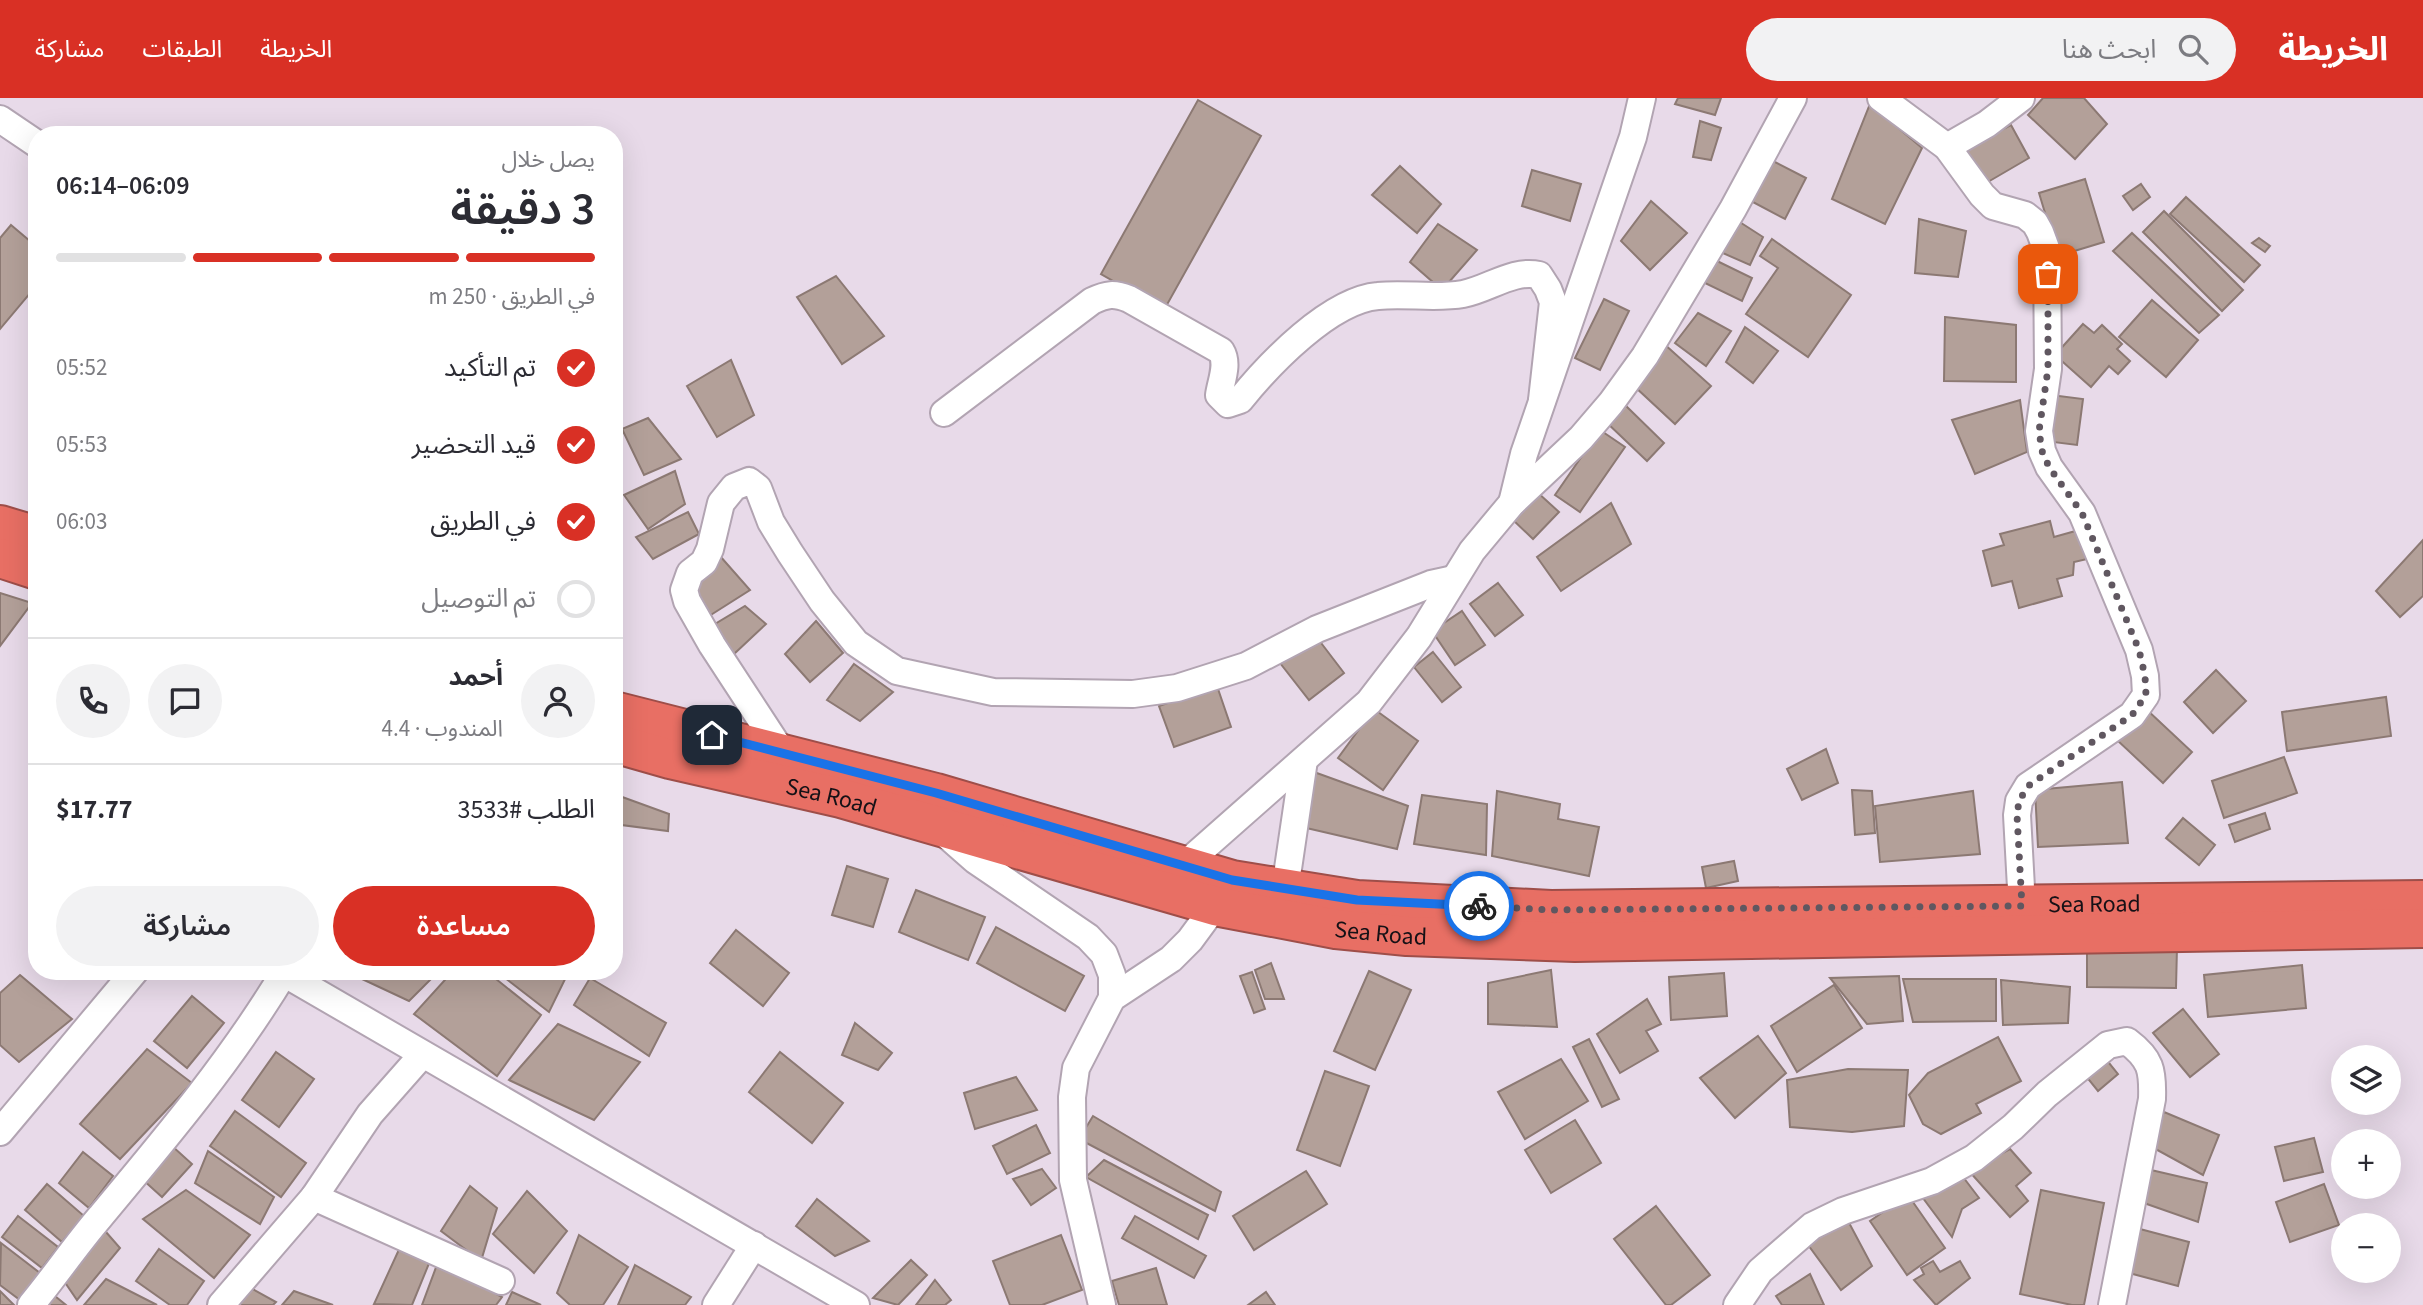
<!DOCTYPE html>
<html lang="ar">
<head>
<meta charset="utf-8">
<style>
	body { margin:0; font-family:"Source Sans 3","Noto Sans Arabic",sans-serif; background:#f2f2f3; color:#2b2b33; direction:rtl; height:100vh; display:flex; flex-direction:column; font-size:26px; white-space:nowrap }
	* { box-sizing:border-box; margin:0 }
	p { font-size:23px; color:#7c7c81 }
	.icon { flex:none; width:38px; height:38px; fill:none; stroke:currentColor; stroke-width:2; stroke-linecap:round; stroke-linejoin:round }
	.map { position:relative; flex:1; overflow:hidden; direction:ltr }
	.sheet { position:absolute; left:28px; top:28px; width:595px; height:854px; display:flex; flex-direction:column; background:#fff; border-radius:28px; box-shadow:0 7px 28px #0002; direction:rtl }
	.sheet>* { flex:none }
	.tools { position:absolute; left:2331px; top:947px; display:grid; gap:14px }
	.tools a { display:grid; place-items:center; width:70px; height:70px; border-radius:50%; background:#fff; box-shadow:0 7px 28px #0002; font-size:35px }
	.pin { position:absolute; display:grid; place-items:center; width:60px; height:60px; color:#fff; margin:-30px; border-radius:14px; box-shadow:0 4px 10px #0006 }
	.courier { position:absolute; display:grid; place-items:center; width:70px; height:70px; margin:-35px; border:5px solid #1a73e8; border-radius:50%; background:#fff; color:#222; box-shadow:0 2px 9px #0007 }
	.overview em { font-style:normal; font-weight:600 }
	.overview div { display:flex; flex-direction:column-reverse }
	.overview { display:flex; align-items:center; justify-content:space-between; height:119px; padding:0 28px }
	h1 { font-size:46px; font-weight:600; line-height:52px }
	.bar { display:grid; grid-template-columns:repeat(4,1fr); gap:10px 7px; align-content:center; height:84px; padding:0 28px }
	.bar i { height:9px; border-radius:5px; background:#e1e1e2 }
	.bar .on { background:#d93025 }
	.bar p { grid-column:span 4 }
	.line { display:flex; align-items:center; gap:18px; padding:0 28px; border-top:2px solid #e1e1e2 }
	.line div { flex:1 }
	.round { display:grid; place-items:center; flex:none; width:74px; height:74px; border-radius:37px; background:#f2f2f3 }
	ol { padding:0 28px; list-style:none }
	li { display:flex; align-items:center; gap:21px; height:77px }
	li p { margin-inline-start:auto }
	li .icon { padding:7px; border-radius:50%; background:#d93025; color:#fff; stroke-width:4 }
	li:last-child { color:#7c7c81 }
	li i { width:38px; height:38px; border:4px solid #e1e1e2; border-radius:50% }
	.action { display:flex; gap:14px; margin-top:auto; padding:14px 28px }
	.action a { flex:1; height:80px; border-radius:42px; background:#d93025; color:#fff; font-size:28px; font-weight:600; line-height:80px; text-align:center }
	.action a+a { background:#f2f2f3; color:#2b2b33 }
	header { display:flex; align-items:center; gap:42px; box-sizing:border-box; height:98px; padding:0 35px; background:#d93025; color:#fff }
	header strong { font-size:33px }
	nav { display:flex; gap:38px; margin-inline-start:auto; font-size:24px }
	.search { width:490px; height:63px; background:#f2f2f3; display:flex; align-items:center; gap:18px; box-sizing:border-box; padding:0 24px; border-radius:38px; color:#7c7c81; font-size:26px }
	.map>svg:first-child { display:block }
	.building { fill:#b3a099; stroke:#8c7973; stroke-width:2 }
	.lines { fill:none; stroke-linecap:round; stroke-linejoin:round }
	.minor-casing { stroke:#b2a4b2; stroke-width:30 }
	.highway-casing { stroke:#9e4e49; stroke-width:42 }
	.minor { stroke:#fff; stroke-width:26 }
	.highway { stroke:#e86f64; stroke-width:38 }
	.done { stroke:#605760; stroke-width:7; stroke-dasharray:0 12.6 }
	.route { stroke:#1a73e8; stroke-width:9 }
	.labels { text-anchor:middle; stroke-width:6; stroke-linejoin:round; paint-order:stroke }
	.street-label { font-size:24px; fill:#161116; stroke:#fff }
</style>
</head>
<body>
<header>
<strong>الخريطة</strong>
<div class="search"><svg class="icon" aria-label="search" viewBox="0 0 24 24"><circle cx="10" cy="10" r="6"/><path d="M15 15l6 6"/></svg>ابحث هنا</div>
<nav><a>الخريطة</a><a>الطبقات</a><a>مشاركة</a></nav>
</header>
<div class="map">
<svg width="2423" height="1207" viewBox="0 0 2423 1207">
	<rect width="100%" height="100%" fill="#e8dae9"/>
	<g class="building">
		<path d="M1678,0H1721L1715,17L1675,6Z"/>
		<path d="M2043,0H2084L2107,26L2075,61L2028,17Z"/>
		<path d="M1198,2L1261,38L1164,212L1101,176Z"/>
		<path d="M1870,6L1922,50L1885,126L1832,101Z"/>
		<path d="M1700,23L1721,30L1711,62L1693,59Z"/>
		<path d="M2011,27L2029,60L1981,88L1960,53Z"/>
		<path d="M1771,62L1806,80L1785,121L1751,103Z"/>
		<path d="M1400,68L1441,106L1417,135L1372,97Z"/>
		<path d="M1532,72L1581,86L1570,123L1522,108Z"/>
		<path d="M2085,81L2104,144L2058,158L2039,95Z"/>
		<path d="M2141,86L2150,99L2133,112L2123,98Z"/>
		<path d="M2186,99L2260,167L2244,184L2170,116Z"/>
		<path d="M1651,103L1687,135L1650,172L1621,143Z"/>
		<path d="M2164,113L2243,192L2222,213L2143,134Z"/>
		<path d="M1735,121L1763,139L1750,167L1716,152Z"/>
		<path d="M1919,121L1966,133L1958,179L1915,175Z"/>
		<path d="M1438,126L1477,152L1442,192L1410,164Z"/>
		<path d="M11,127L37,149V187L0,231V140Z"/>
		<path d="M2132,135L2219,217L2199,235L2113,153Z"/>
		<path d="M2259,140L2270,148L2265,154L2252,145Z"/>
		<path d="M1772,141L1851,197L1808,259L1746,216L1778,170L1760,158Z"/>
		<path d="M1715,162L1752,180L1742,203L1705,185Z"/>
		<path d="M836,178L884,238L842,266L797,199Z"/>
		<path d="M1604,201L1629,213L1600,272L1575,260Z"/>
		<path d="M2152,202L2198,242L2166,279L2119,239Z"/>
		<path d="M1698,215L1731,233L1706,268L1675,245Z"/>
		<path d="M1945,219L2016,227V284L1944,283Z"/>
		<path d="M2083,226L2094,235L2102,227L2122,246L2117,251L2130,263L2118,276L2109,268L2091,289L2055,257Z"/>
		<path d="M1745,229L1778,253L1753,285L1726,264Z"/>
		<path d="M1663,245L1711,288L1675,326L1633,287Z"/>
		<path d="M731,262L754,317L717,339L687,288Z"/>
		<path d="M2051,297L2083,301L2077,347L2045,343Z"/>
		<path d="M2020,302L2027,354L1975,376L1952,322Z"/>
		<path d="M1623,305L1664,345L1647,363L1605,323Z"/>
		<path d="M648,320L681,361L644,377L622,331Z"/>
		<path d="M1600,332L1625,349L1580,414L1555,397Z"/>
		<path d="M675,373L685,406L648,431L624,397Z"/>
		<path d="M1537,394L1559,414L1533,441L1513,422Z"/>
		<path d="M1611,405L1631,446L1561,493L1537,459Z"/>
		<path d="M688,414L699,436L653,461L636,439Z"/>
		<path d="M2050,423L2054,439L2079,432L2087,461L2074,464L2073,477L2057,481L2062,498L2019,510L2012,483L1992,488L1983,453L2004,447L2000,436Z"/>
		<path d="M2423,442V498L2400,519L2376,493Z"/>
		<path d="M720,458L750,492L706,520L689,497Z"/>
		<path d="M1498,485L1523,517L1495,538L1470,506Z"/>
		<path d="M0,495L32,505L0,548Z"/>
		<path d="M745,508L766,526L734,556L710,529Z"/>
		<path d="M1462,513L1485,547L1455,567L1432,533Z"/>
		<path d="M816,523L843,555L810,584L785,556Z"/>
		<path d="M1315,537L1344,575L1309,602L1280,565Z"/>
		<path d="M1433,554L1461,589L1442,604L1414,569Z"/>
		<path d="M854,566L893,594L860,623L827,602Z"/>
		<path d="M2216,572L2246,603L2213,635L2184,604Z"/>
		<path d="M1217,588L1231,629L1174,649L1159,608Z"/>
		<path d="M2386,599L2391,638L2287,653L2282,614Z"/>
		<path d="M1374,611L1418,643L1383,692L1338,660Z"/>
		<path d="M2146,611L2192,654L2163,685L2117,642Z"/>
		<path d="M1826,651L1838,685L1802,702L1787,671Z"/>
		<path d="M2284,659L2297,695L2224,720L2212,683Z"/>
		<path d="M1314,674L1408,708L1397,751L1302,729Z"/>
		<path d="M2122,684L2128,745L2038,749L2035,692Z"/>
		<path d="M1852,692L1872,693L1875,735L1855,737Z"/>
		<path d="M1497,693L1560,706L1558,721L1599,729L1589,778L1492,758Z"/>
		<path d="M1973,693L1980,756L1880,764L1875,708Z"/>
		<path d="M614,696L669,716L668,733L614,726Z"/>
		<path d="M1422,697L1487,706L1486,757L1414,746Z"/>
		<path d="M2265,715L2270,731L2235,744L2229,727Z"/>
		<path d="M2183,720L2215,747L2199,767L2166,740Z"/>
		<path d="M1734,763L1738,783L1706,790L1702,769Z"/>
		<path d="M847,768L888,781L873,829L832,817Z"/>
		<path d="M916,792L985,819L968,862L899,834Z"/>
		<path d="M996,829L1084,878L1065,913L977,865Z"/>
		<path d="M736,832L789,875L763,908L710,865Z"/>
		<path d="M2087,848L2177,849L2176,890L2087,889Z"/>
		<path d="M1271,865L1284,901H1265L1255,872Z"/>
		<path d="M2302,867L2306,910L2208,919L2204,877Z"/>
		<path d="M1551,872L1557,929L1488,926V885Z"/>
		<path d="M345,873H439L409,903Z"/>
		<path d="M453,873H486L541,917L497,978L414,916Z"/>
		<path d="M496,873H569L549,914Z"/>
		<path d="M1369,873L1411,892L1375,972L1334,953Z"/>
		<path d="M1252,874L1265,911L1254,915L1240,878Z"/>
		<path d="M1724,875L1727,918L1671,922L1669,879Z"/>
		<path d="M20,877L72,921L19,964L0,947V895Z"/>
		<path d="M1899,878L1903,923L1867,926L1830,880Z"/>
		<path d="M590,880L666,925L649,958L574,907Z"/>
		<path d="M1903,881H1996V923L1913,924Z"/>
		<path d="M2001,882L2070,889L2068,925L2003,927Z"/>
		<path d="M1834,887L1862,930L1797,974L1771,928Z"/>
		<path d="M192,898L224,925L187,970L154,943Z"/>
		<path d="M1647,901L1661,926L1646,933L1658,953L1620,975L1597,936Z"/>
		<path d="M2183,911L2219,956L2190,979L2153,935Z"/>
		<path d="M855,925L892,955L878,972L842,957Z"/>
		<path d="M558,926L640,964L594,1022L509,982Z"/>
		<path d="M1758,938L1786,975L1735,1020L1700,980Z"/>
		<path d="M1998,939L2021,983L1976,1006L1981,1015L1941,1036L1923,1026L1909,997L1928,975Z"/>
		<path d="M1589,941L1619,1001L1602,1009L1573,949Z"/>
		<path d="M147,951L192,985L120,1061L80,1026Z"/>
		<path d="M276,954L314,981L279,1029L242,1002Z"/>
		<path d="M780,954L843,1005L812,1045L749,994Z"/>
		<path d="M2105,960L2118,976L2098,993L2085,977Z"/>
		<path d="M1561,961L1588,1003L1525,1041L1498,994Z"/>
		<path d="M1848,971L1908,972L1904,1028L1852,1034L1790,1029L1787,982Z"/>
		<path d="M1325,973L1369,988L1340,1068L1297,1052Z"/>
		<path d="M1016,979L1037,1012L975,1031L964,995Z"/>
		<path d="M235,1013L306,1065L281,1099L210,1048Z"/>
		<path d="M2164,1014L2219,1037L2203,1077L2150,1048Z"/>
		<path d="M1093,1018L1221,1094L1215,1113L1079,1041Z"/>
		<path d="M1575,1022L1601,1065L1551,1095L1525,1052Z"/>
		<path d="M1036,1027L1050,1055L1007,1076L993,1048Z"/>
		<path d="M2314,1040L2323,1074L2284,1083L2275,1049Z"/>
		<path d="M172,1048L192,1066L162,1099L142,1081Z"/>
		<path d="M2010,1051L2031,1075L2016,1088L2028,1103L2010,1119L1969,1073Z"/>
		<path d="M208,1053L274,1099L260,1126L195,1085Z"/>
		<path d="M83,1054L113,1078L89,1110L59,1085Z"/>
		<path d="M1104,1062L1208,1117L1198,1141L1086,1079Z"/>
		<path d="M1042,1071L1056,1090L1031,1107L1013,1081Z"/>
		<path d="M2151,1072L2207,1085L2198,1124L2144,1105Z"/>
		<path d="M1306,1073L1327,1106L1254,1152L1233,1118Z"/>
		<path d="M1960,1075L1979,1100L1962,1111L1952,1139L1920,1096Z"/>
		<path d="M47,1086L84,1118L62,1144L25,1112Z"/>
		<path d="M2324,1086L2339,1127L2290,1144L2276,1104Z"/>
		<path d="M470,1088L497,1110L481,1163L441,1133Z"/>
		<path d="M186,1092L250,1137L214,1180L143,1121Z"/>
		<path d="M2041,1092L2104,1105L2084,1207H2072L2020,1196Z"/>
		<path d="M527,1093L567,1133L534,1175L493,1136Z"/>
		<path d="M1908,1097L1945,1150L1907,1177L1870,1123Z"/>
		<path d="M817,1101L869,1143L835,1158L796,1128Z"/>
		<path d="M1656,1108L1710,1177L1671,1207H1666L1614,1141Z"/>
		<path d="M18,1118L58,1149L42,1170L2,1139Z"/>
		<path d="M1135,1118L1206,1158L1194,1180L1122,1140Z"/>
		<path d="M1847,1121L1872,1168L1841,1192L1806,1144Z"/>
		<path d="M99,1126L120,1150L77,1202L64,1183Z"/>
		<path d="M2140,1131L2189,1144L2178,1188L2129,1175Z"/>
		<path d="M579,1137L628,1169L603,1207H570L557,1195Z"/>
		<path d="M1061,1137L1082,1192L1042,1207H1010L993,1163Z"/>
		<path d="M1,1145L40,1175L20,1202L0,1187Z"/>
		<path d="M402,1145L430,1163L412,1207L374,1206Z"/>
		<path d="M159,1151L204,1183L187,1207H170L136,1183Z"/>
		<path d="M911,1162L927,1177L898,1207L873,1200Z"/>
		<path d="M1933,1163L1940,1174L1960,1163L1970,1180L1936,1207L1914,1182L1924,1176L1921,1170Z"/>
		<path d="M438,1164L502,1199L496,1207H422Z"/>
		<path d="M635,1167L691,1199L685,1207H618Z"/>
		<path d="M1156,1170L1167,1207H1119L1112,1183Z"/>
		<path d="M1810,1176L1824,1207H1782L1776,1198Z"/>
		<path d="M106,1181L157,1207H84Z"/>
		<path d="M935,1182L951,1202L945,1207H916Z"/>
		<path d="M247,1188L276,1204L273,1207H232Z"/>
		<path d="M0,1193L14,1207H0Z"/>
		<path d="M294,1193L333,1207H282Z"/>
		<path d="M50,1194L66,1207H41Z"/>
		<path d="M512,1194L541,1207H506Z"/>
		<path d="M1266,1194L1275,1207H1248Z"/>
	</g>
	<g class="lines">
		<defs>
			<g id="minor">
				<path d="M1881,0L1947,49L1982,97L1993,108L2025,117L2035,125L2040,134L2047,153L2048,271L2039,333L2042,353L2049,369L2082,415L2139,552L2145,578L2146,597L2132,617L2028,688L2019,703L2017,717L2022,808"/>
				<path d="M0,21L37,46"/>
				<path d="M1947,49L1987,26L2021,0"/>
				<path d="M944,315L1092,203C1107,196 1114,195 1129,201L1221,253C1229,266 1221,283 1219,297L1228,306L1240,302C1269,266 1330,202 1378,198C1406,195 1435,201 1463,196C1489,191 1513,171 1539,177L1548,191L1553,204L1542,302"/>
				<path d="M1512,405L1524,356L1633,39L1642,0"/>
				<path d="M782,654L712,547L687,503L684,492L690,475L704,464L710,451L721,405L734,389L749,383L758,390L771,424L790,455L822,503L856,545L897,573L993,594L1133,596L1177,590L1246,568L1317,531L1431,486L1454,481"/>
				<path d="M942,733L975,762L1088,839L1104,856L1112,877V900"/>
				<path d="M1182,769L1369,604L1419,539L1472,453L1512,405L1581,340L1611,305L1645,258L1733,111L1793,0"/>
				<path d="M1285,791L1304,662"/>
				<path d="M280,873L856,1207"/>
				<path d="M0,1034L135,873"/>
				<path d="M314,1099L501,1183"/>
				<path d="M31,1207C55,1178 76,1147 100,1119C166,1040 231,963 284,875"/>
				<path d="M221,1207L314,1099L370,1016L422,957"/>
				<path d="M716,1207L754,1147"/>
				<path d="M1102,1207L1073,1082L1072,999L1076,970L1112,900L1171,861L1190,842L1215,808"/>
				<path d="M1737,1207L1760,1173L1812,1128L1843,1113L1932,1083L1974,1060L2013,1029L2047,996L2108,947L2127,943C2151,961 2153,972 2152,1001L2112,1207"/>
			</g>
			<g id="highway">
				<path d="M0,427L37,438"/>
				<path d="M0,460L37,472"/>
				<path id="s1" d="M614,613L936,695L1232,782L1357,802L1551,812L2423,802"/>
				<path id="s2" d="M614,645L670,661L841,700L1215,808L1336,831L1407,838L1575,844L2423,830"/>
			</g>
		</defs>
		<use href="#minor" class="minor-casing"/>
		<use href="#highway" class="highway-casing"/>
		<use href="#minor" class="minor"/>
		<use href="#highway" class="highway"/>
	</g>
	<g class="lines">
		<path class="done" d="M1479,808L1551,812L2022,808L2017,717L2019,703L2028,688L2132,617L2146,597L2145,578L2139,552L2082,415L2049,369L2042,353L2039,333L2048,271V176"/>
		<path class="route" d="M712,637L936,695L1232,782L1357,802L1479,808"/>
	</g>
	<g class="labels">
		<g class="street-label">
			<text dy="8" stroke="none"><textPath href="#s2" startOffset="224">Sea Road</textPath></text>
			<text dy="8" stroke="none"><textPath href="#s1" startOffset="1505">Sea Road</textPath></text>
			<text dy="8" stroke="none"><textPath href="#s2" startOffset="791">Sea Road</textPath></text>
		</g>
	</g>
</svg>
<div class="tools">
<a><svg class="icon" aria-label="layers" viewBox="0 0 24 24"><path d="M12 4l9 5-9 5-9-5zM3 14l9 5 9-5"/></svg></a>
<a>+</a>
<a>−</a>
</div>
<div class="pin" style="left:2048px;top:176px;background:#ea580c"><svg class="icon" aria-label="bag" viewBox="0 0 24 24"><path d="M5 8h14l-1 12H6zM9 8a3 3 0 0 1 6 0"/></svg></div>
<div class="pin" style="left:712px;top:637px;background:#1f2937"><svg class="icon" aria-label="home" viewBox="0 0 24 24"><path d="M3 11l9-7 9 7M6 9v11h12V9"/></svg></div>
<div class="courier" style="left:1479px;top:808px"><svg class="icon" aria-label="bike" viewBox="0 0 24 24"><circle cx="6" cy="16" r="4"/><circle cx="18" cy="16" r="4"/><path d="M6 16l4-8h5l3 8M10 8l3 8H6M13 5h3"/></svg></div>
<section class="sheet">
<div class="overview"><div><h1>3 دقيقة</h1><p>يصل خلال</p></div><em>06:09–06:14</em></div>
<div class="bar"><i class="on"></i><i class="on"></i><i class="on"></i><i></i><p>في الطريق · 250 m</p></div>
<ol>
<li><svg class="icon" aria-label="check" viewBox="0 0 24 24"><path d="M5 12l5 5 9-10"/></svg>تم التأكيد<p>05:52</p></li>
<li><svg class="icon" aria-label="check" viewBox="0 0 24 24"><path d="M5 12l5 5 9-10"/></svg>قيد التحضير<p>05:53</p></li>
<li><svg class="icon" aria-label="check" viewBox="0 0 24 24"><path d="M5 12l5 5 9-10"/></svg>في الطريق<p>06:03</p></li>
<li><i></i>تم التوصيل</li>
</ol>
<div class="line" style="height:126px"><a class="round"><svg class="icon" aria-label="person" viewBox="0 0 24 24"><circle cx="12" cy="8" r="4"/><path d="M4 21q1-7 8-7t8 7"/></svg></a><div><b>أحمد</b><p>المندوب · 4.4</p></div><a class="round"><svg class="icon" aria-label="chat" viewBox="0 0 24 24"><path d="M4 5h16v11H9l-5 4z"/></svg></a><a class="round"><svg class="icon" aria-label="phone" viewBox="0 0 24 24"><path d="M5 4h4l2 5-3 2q2 4 5 5l2-3 5 2v4C11 20 4 13 5 4z"/></svg></a></div>
<div class="line" style="height:91px"><div>الطلب #3533</div><b>$17.77</b></div>
<div class="action"><a>مساعدة</a><a>مشاركة</a></div>
</section>
</div>
</body>
</html>
